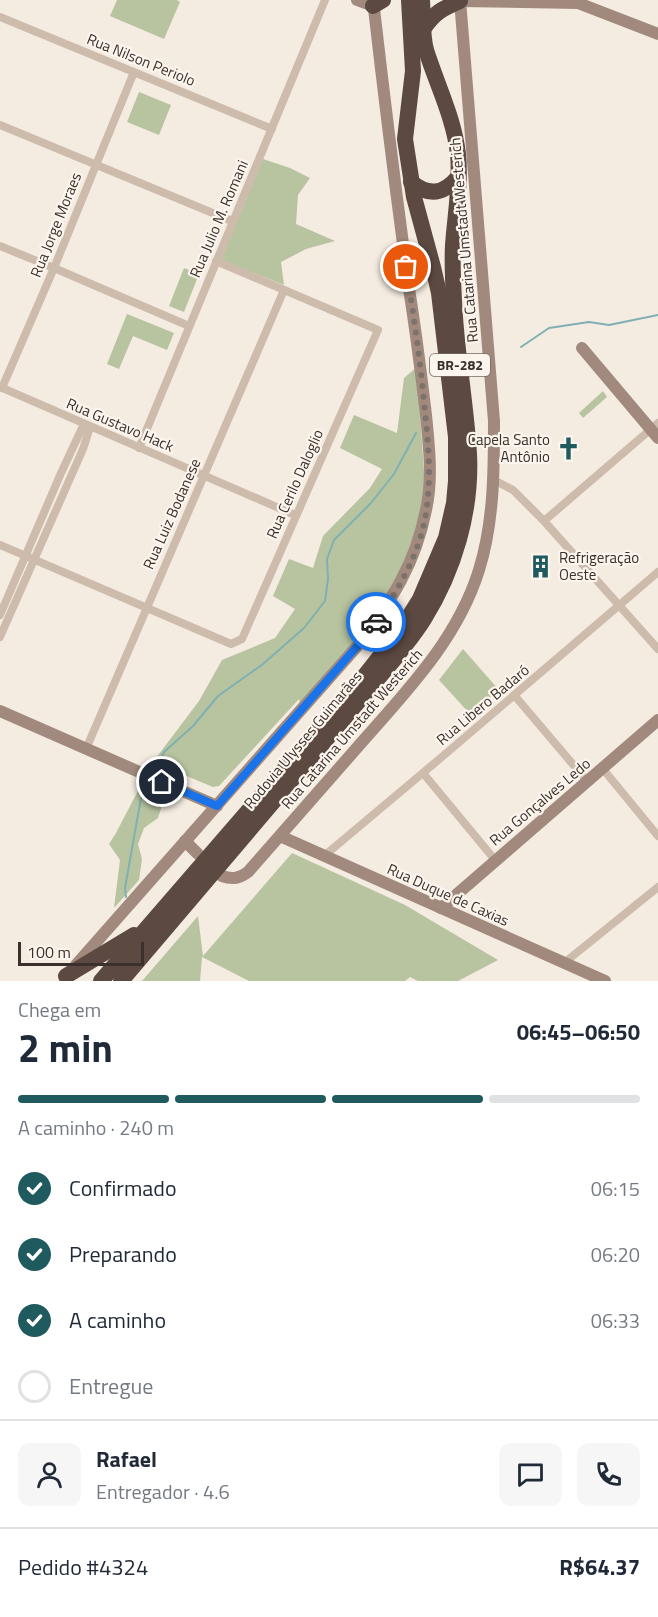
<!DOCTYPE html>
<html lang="pt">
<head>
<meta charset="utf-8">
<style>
	body { margin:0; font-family:"Titillium Web",sans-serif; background:#f6f6f7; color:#1f2937; height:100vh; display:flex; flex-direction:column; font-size:22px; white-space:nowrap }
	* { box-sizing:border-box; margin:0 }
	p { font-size:20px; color:#747a83 }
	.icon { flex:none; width:33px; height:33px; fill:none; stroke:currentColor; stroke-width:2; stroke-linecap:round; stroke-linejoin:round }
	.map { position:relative; height:981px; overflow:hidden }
	.panel { display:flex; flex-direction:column; background:#fff; flex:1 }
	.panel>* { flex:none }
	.scale { position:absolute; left:18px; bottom:15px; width:126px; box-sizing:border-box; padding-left:6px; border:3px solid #3b302b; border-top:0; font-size:16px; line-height:21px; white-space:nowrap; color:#3b302b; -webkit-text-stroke:4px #fbf5ee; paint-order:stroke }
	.pin { position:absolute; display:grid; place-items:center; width:51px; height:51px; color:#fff; margin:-26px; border:3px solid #fff; border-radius:50%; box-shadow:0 2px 6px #0007 }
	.courier { position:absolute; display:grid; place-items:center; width:60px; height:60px; margin:-30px; border:4px solid #1a73e8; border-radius:50%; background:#fff; color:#222; box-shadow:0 2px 8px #0007 }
	.summary em { font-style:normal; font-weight:700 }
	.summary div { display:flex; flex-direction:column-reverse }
	.summary { display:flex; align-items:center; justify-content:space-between; height:102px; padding:0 18px }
	h1 { font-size:39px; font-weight:700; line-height:45px }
	.bar { display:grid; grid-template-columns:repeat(4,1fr); gap:9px 6px; align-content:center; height:72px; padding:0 18px }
	.bar i { height:8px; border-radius:4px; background:#e0e1e3 }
	.bar .selected { background:#1f5a5e }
	.bar p { grid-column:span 4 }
	.line { display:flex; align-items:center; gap:15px; padding:0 18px; border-top:2px solid #e0e1e3 }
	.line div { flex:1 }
	.round { display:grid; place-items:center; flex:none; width:63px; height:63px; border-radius:12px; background:#f6f6f7 }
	ol { padding:0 18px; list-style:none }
	li { display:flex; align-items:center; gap:18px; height:66px }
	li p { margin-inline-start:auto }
	li .icon { padding:6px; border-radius:50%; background:#1f5a5e; color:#fff; stroke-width:4 }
	li:last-child { color:#747a83 }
	li i { width:33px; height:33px; border:3px solid #e0e1e3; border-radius:50% }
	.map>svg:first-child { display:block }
	.green { fill:#b8c4a0 }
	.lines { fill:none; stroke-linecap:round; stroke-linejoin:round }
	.stream { stroke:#7fb0b2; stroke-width:2 }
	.street { stroke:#cdbbac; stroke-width:8 }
	.secondary { stroke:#a18a7d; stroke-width:12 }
	.highway { stroke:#5c4a42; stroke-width:16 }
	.done { stroke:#7c716b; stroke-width:6; stroke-dasharray:0 10.8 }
	.route { stroke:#1a73e8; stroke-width:8 }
	.labels { text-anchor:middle; stroke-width:4.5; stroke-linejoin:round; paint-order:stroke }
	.shield { fill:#fbf5ee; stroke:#756b66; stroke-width:1.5 }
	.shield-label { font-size:14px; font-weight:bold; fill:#3b302b }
	.street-label { font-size:15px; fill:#3b302b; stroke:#fbf5ee }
	.poi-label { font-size:15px; fill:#3b302b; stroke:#fbf5ee; text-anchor:end }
</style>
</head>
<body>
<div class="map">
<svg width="658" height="981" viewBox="0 0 658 981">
	<rect width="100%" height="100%" fill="#f4ebe1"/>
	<g class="green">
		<path d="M117,0H177L180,2L164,39L110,16Z"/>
		<path d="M139,92L171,105L159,135L127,122Z"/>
		<path d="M263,159L290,168L310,178L298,195L296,224L335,241L306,249L281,262L284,285L221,260Z"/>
		<path d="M184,268L199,274L184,312L169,306Z"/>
		<path d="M127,314L174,333L167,350L133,336L119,369L107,364Z"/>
		<path d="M417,367L425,488L422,514L387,605L301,709L299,699L219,786L213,787L153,762L199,701L222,660L275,638L295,609L273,596L289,559L313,568L323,536L370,488L382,469L340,448L354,415L397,433L404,378Z"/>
		<path d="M603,391L607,397L583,418L579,413Z"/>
		<path d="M463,649L499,690L470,714L439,680Z"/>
		<path d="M141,785L165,796L158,818L144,828L138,844L142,859L139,880L114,908L120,860L109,844L116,833Z"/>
		<path d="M292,853L405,905L498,960L458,981H418L410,977L405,981H249L202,957L200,981H142L198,916L203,956Z"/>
	</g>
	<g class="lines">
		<g class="stream">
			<path d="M521,347L549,328L589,322L609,325L658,315"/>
			<path d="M155,771L164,752L193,726L218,696L263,664L304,628L325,601L328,579L327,559L334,540L371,503L394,474L416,433"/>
			<path d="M126,897L125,888L141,798L148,785"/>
		</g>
		<g class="street">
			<path d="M0,17L272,129"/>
			<path d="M0,125L232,221"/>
			<path d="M0,246L54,268L189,326"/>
			<path d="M0,387L295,515"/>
			<path d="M2,388L54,268L134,72"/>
			<path d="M139,448L325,0"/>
			<path d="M494,480L513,490L544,521L658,649"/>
			<path d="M544,521L658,423"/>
			<path d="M0,545L231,644L242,639L378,330L216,261"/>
			<path d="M0,615L61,473L84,424"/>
			<path d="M0,637L83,449L90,427"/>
			<path d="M515,696L587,781"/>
			<path d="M86,749L284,290"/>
			<path d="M603,769L658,836"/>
			<path d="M423,773L495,860"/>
			<path d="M324,856L443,756L658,572"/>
			<path d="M564,963L658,887"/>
		</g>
		<g class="secondary">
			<path d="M357,0L373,6"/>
			<path d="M460,1L578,3L658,34"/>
			<path d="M582,348L658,438"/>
			<path d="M0,711L217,806"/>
			<path d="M280,836L605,981"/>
			<path d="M185,841L198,854"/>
			<path d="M222,876C233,880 240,878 248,872C286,829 324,785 362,742C408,690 458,638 479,570C494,522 494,471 494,421L460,0"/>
			<path d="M441,908L658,720"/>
			<path d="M76,965L360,643C392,599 415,565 426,510C433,479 429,446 426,415C421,373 416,331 409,289C396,193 384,96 373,0"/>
		</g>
		<g class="highway">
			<path d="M373,6L383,0"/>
			<path d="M424,28C435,12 442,9 460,1"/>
			<path d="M411,182C428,196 443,195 458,177"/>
			<path d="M66,976L134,935"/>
			<path d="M101,981L359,683L400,631L420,599L446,538L454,503L456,481V437L439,293L433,267L414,197L405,139L413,71L409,0"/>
			<path d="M121,981L397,656C406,644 416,632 424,619C454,571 472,511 469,454C466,403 456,352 454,300C453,282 452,264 453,245C455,216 461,184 458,154C454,118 437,85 426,50C422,35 423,16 422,0"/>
		</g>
	</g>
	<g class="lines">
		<path class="done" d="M376,622C393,598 409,571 419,542C434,497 429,449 424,402C420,357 413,312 406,267"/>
		<path class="route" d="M162,782L217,806L360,643L376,622"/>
	</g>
	<defs>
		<symbol id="church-bare" viewBox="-9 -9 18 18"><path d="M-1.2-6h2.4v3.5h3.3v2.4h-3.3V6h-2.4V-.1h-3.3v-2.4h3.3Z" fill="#1f5a5e" stroke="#fbf5ee" stroke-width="2.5" paint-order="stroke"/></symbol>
		<symbol id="building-bare" viewBox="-9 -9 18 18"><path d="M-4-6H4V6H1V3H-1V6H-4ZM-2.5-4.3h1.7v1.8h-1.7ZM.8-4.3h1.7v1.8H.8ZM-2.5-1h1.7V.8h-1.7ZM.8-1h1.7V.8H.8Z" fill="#1f5a5e" stroke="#fbf5ee" stroke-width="2.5" paint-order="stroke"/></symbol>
	</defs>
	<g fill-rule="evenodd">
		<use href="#church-bare" x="552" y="432" width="33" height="33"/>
		<use href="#building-bare" x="524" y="550" width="33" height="33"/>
	</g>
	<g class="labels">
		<rect class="shield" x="430" y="354" width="60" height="22" rx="4.5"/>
		<g class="shield-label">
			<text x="460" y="370">BR-282</text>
		</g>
		<g class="street-label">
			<text transform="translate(141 60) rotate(22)" y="5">Rua Nilson Periolo</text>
			<text transform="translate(219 219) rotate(-67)" y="5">Rua Julio M. Romani</text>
			<text transform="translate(56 225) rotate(-68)" y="5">Rua Jorge Moraes</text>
			<text transform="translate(464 240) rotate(-95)" y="5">Rua Catarina Umstadt Westerich</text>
			<text transform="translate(120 425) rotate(23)" y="5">Rua Gustavo Hack</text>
			<text transform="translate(295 484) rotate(-66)" y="5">Rua Cerilo Daloglio</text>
			<text transform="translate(172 514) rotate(-66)" y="5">Rua Luiz Bodanese</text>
			<text transform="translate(483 705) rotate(-40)" y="5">Rua Libero Badaró</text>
			<text transform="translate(352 729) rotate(-49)" y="5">Rua Catarina Umstadt Westerich</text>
			<text transform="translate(303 740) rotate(-50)" y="5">Rodovia Ulysses Guimarães</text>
			<text transform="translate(540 802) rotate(-40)" y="5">Rua Gonçalves Ledo</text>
			<text transform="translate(448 895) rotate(24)" y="5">Rua Duque de Caxias</text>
		</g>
		<g class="poi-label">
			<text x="550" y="445">Capela Santo<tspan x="550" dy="17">Antônio</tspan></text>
			<text x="559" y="563" text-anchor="start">Refrigeração<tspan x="559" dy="17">Oeste</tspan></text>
		</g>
	</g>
</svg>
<div class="scale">100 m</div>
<div class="pin" style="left:406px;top:267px;background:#ea580c"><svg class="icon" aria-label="bag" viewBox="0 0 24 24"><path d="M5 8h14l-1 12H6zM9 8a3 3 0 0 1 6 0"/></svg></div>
<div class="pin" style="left:162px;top:782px;background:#1f2937"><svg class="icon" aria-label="home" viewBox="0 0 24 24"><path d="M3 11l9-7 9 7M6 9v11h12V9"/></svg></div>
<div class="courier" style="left:376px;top:622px"><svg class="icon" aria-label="car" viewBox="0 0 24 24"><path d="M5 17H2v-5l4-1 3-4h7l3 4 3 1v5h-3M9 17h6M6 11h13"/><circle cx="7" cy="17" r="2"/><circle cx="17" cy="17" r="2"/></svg></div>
</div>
<section class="panel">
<div class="summary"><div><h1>2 min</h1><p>Chega em</p></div><em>06:45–06:50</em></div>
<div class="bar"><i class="selected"></i><i class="selected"></i><i class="selected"></i><i></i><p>A caminho · 240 m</p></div>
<ol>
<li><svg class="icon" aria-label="check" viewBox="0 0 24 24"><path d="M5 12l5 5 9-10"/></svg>Confirmado<p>06:15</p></li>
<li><svg class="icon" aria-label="check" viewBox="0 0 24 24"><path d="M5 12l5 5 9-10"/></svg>Preparando<p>06:20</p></li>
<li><svg class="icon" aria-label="check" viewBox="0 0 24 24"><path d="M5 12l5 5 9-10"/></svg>A caminho<p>06:33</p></li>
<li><i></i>Entregue</li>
</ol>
<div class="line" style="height:108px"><a class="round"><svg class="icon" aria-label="person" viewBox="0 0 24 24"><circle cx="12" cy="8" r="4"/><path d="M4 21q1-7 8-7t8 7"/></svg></a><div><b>Rafael</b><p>Entregador · 4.6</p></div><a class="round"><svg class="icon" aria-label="chat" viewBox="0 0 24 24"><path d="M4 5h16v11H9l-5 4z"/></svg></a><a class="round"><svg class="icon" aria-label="phone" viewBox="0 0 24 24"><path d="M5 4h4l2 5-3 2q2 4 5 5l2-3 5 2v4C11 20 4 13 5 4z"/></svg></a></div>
<div class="line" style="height:78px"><div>Pedido #4324</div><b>R$64.37</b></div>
</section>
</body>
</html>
